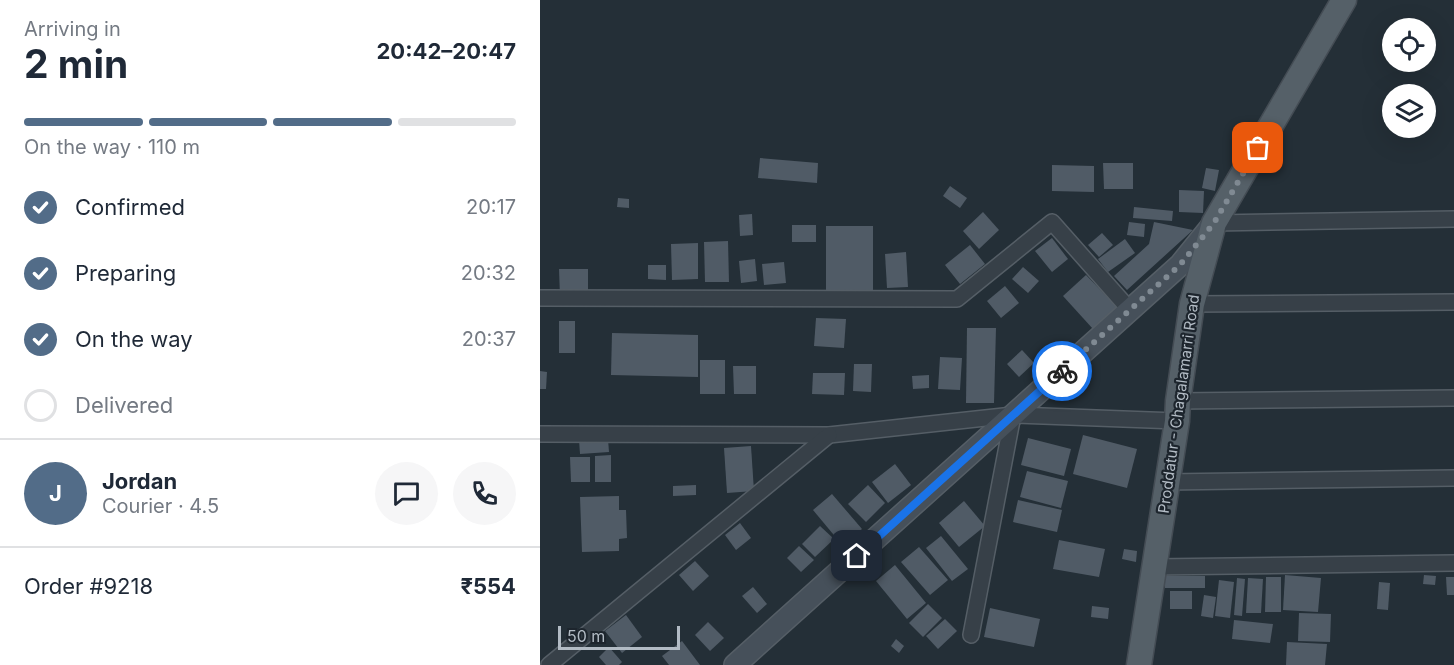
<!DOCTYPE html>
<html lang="en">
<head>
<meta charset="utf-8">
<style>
	body { margin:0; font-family:Inter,sans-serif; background:#f6f6f7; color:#1f2937; height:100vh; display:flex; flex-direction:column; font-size:22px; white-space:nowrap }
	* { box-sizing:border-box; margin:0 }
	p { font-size:20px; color:#747a83 }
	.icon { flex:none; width:33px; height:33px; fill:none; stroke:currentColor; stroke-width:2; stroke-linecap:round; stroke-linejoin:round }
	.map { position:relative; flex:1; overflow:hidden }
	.side { display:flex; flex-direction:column; background:#fff; width:540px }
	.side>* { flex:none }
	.controls { position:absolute; left:842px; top:18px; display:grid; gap:12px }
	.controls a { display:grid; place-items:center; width:54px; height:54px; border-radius:50%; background:#fff; box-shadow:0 6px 24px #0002; font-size:30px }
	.scale { position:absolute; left:18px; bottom:15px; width:122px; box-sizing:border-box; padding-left:6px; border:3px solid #b2bbc4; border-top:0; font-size:16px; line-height:21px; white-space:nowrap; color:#b2bbc4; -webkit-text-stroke:4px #1d252d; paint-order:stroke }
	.pin { position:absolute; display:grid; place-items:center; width:51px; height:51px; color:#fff; margin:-26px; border-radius:12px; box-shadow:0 3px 9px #0006 }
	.courier { position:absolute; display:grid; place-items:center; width:60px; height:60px; margin:-30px; border:4px solid #1a73e8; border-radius:50%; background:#fff; color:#222; box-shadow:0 2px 8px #0007 }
	.summary em { font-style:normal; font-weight:700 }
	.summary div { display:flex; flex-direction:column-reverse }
	.summary { display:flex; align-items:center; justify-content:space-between; height:102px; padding:0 24px }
	h1 { font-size:39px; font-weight:700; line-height:45px }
	.bar { display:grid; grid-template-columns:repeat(4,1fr); gap:9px 6px; align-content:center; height:72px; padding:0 24px }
	.bar i { height:8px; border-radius:4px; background:#e0e1e3 }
	.bar .on { background:#526c88 }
	.bar p { grid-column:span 4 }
	.line { display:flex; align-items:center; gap:15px; padding:0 24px; border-top:2px solid #e0e1e3 }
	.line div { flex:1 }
	.round { display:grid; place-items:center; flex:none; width:63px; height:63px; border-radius:32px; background:#f6f6f7 }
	ol { padding:0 24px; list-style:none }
	li { display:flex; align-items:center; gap:18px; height:66px }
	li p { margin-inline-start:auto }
	li .icon { padding:6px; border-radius:50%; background:#526c88; color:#fff; stroke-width:4 }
	li:last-child { color:#747a83 }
	li i { width:33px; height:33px; border:3px solid #e0e1e3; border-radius:50% }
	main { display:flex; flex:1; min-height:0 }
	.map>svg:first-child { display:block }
	.building { fill:#505b66 }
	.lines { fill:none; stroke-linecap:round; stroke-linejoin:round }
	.minor-casing { stroke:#555e66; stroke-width:18 }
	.secondary-casing { stroke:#555e66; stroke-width:24 }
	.primary-casing { stroke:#444c54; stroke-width:27 }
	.minor { stroke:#374048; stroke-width:15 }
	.secondary { stroke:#46505a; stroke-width:21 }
	.primary { stroke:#556068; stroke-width:24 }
	.done { stroke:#808a93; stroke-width:6; stroke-dasharray:0 10.8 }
	.route { stroke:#1a73e8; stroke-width:8 }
	.labels { text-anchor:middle; stroke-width:4.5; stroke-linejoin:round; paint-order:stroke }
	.street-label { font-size:15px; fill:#b2bbc4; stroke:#1d252d }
</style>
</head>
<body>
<main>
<section class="side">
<div class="summary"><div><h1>2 min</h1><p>Arriving in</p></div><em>20:42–20:47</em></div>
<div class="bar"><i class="on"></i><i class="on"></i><i class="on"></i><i></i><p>On the way · 110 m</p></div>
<ol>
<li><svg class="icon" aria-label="check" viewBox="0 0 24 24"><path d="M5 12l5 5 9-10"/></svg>Confirmed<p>20:17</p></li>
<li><svg class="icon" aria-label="check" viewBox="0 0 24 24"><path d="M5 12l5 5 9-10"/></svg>Preparing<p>20:32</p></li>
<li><svg class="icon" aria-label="check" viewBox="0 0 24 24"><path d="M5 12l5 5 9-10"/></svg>On the way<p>20:37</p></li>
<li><i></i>Delivered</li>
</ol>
<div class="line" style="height:108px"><b class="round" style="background:#526c88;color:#fff">J</b><div><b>Jordan</b><p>Courier · 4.5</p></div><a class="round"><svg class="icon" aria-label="chat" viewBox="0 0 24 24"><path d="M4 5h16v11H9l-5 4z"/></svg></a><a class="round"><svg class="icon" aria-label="phone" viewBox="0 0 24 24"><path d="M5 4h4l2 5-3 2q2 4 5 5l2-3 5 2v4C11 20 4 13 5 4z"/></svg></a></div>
<div class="line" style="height:78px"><div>Order #9218</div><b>₹554</b></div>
</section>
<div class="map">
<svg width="914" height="665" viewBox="0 0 914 665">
	<rect width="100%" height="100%" fill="#242f37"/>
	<g class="building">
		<path d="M220,158L278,163L277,183L218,178Z"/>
		<path d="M563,163H593V189H564Z"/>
		<path d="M512,165L554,166V192L512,191Z"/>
		<path d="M666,168L679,170L675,191L662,188Z"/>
		<path d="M410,186L427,198L420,208L403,196Z"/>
		<path d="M639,190L664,191L663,213L639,212Z"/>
		<path d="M78,198L89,199V208L77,207Z"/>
		<path d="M594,207L633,211L632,221L593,218Z"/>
		<path d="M443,212L459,230L439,249L423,231Z"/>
		<path d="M212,214L213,235L200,236L199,215Z"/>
		<path d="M589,222L605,224L604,237L587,235Z"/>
		<path d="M614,222L653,230L587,290L574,276L609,244Z"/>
		<rect x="252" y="225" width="24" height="17"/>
		<path d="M286,226H333V294L286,293Z"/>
		<path d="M562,233L573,245L559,257L548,245Z"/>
		<path d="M512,238L528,259L512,272L495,251Z"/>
		<path d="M585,239L595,253L568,272L558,259Z"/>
		<path d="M188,241L189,282H165L164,242Z"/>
		<path d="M158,243V279L132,280L131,244Z"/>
		<path d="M430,245L445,264L420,284L405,265Z"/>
		<path d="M366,252L368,287L347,288L345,254Z"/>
		<path d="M215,259L217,281L201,283L199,261Z"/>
		<path d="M244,262L246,283L224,285L222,264Z"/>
		<path d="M108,265H126V280L108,279Z"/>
		<path d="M483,267L499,281L488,293L472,279Z"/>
		<path d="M19,269H48V297H20Z"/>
		<path d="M546,275L577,307L553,329L523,296Z"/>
		<path d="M465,286L479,303L461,318L447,301Z"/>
		<path d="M276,318L306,319L304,348L274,346Z"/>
		<rect x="19" y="321" width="16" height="32"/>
		<path d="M427,328H456L454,403H426Z"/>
		<path d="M72,333L158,335V377L71,375Z"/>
		<path d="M482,350L494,363L479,377L467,364Z"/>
		<path d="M400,357L422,358L420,390L398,389Z"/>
		<rect x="160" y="360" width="25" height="34"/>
		<path d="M314,364H332L331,392L313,391Z"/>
		<path d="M193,366H216V394H194Z"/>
		<path d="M0,371L7,372L6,389H0Z"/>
		<path d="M273,373H305L304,395L272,394Z"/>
		<path d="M389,375V388L373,389L372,376Z"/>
		<path d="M543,435L597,449L587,488L533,474Z"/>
		<path d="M488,438L531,449L524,476L481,465Z"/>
		<path d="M68,439L69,452L40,454L39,440Z"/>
		<path d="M211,446L214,491L187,493L184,448Z"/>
		<path d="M71,455V482H55V456Z"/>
		<path d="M30,457H50V482H31Z"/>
		<path d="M355,464L371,485L348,503L332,482Z"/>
		<path d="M487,471L528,481L521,508L480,497Z"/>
		<path d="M156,485V495L133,496V486Z"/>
		<path d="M328,485L345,503L326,522L308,504Z"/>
		<path d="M292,494L322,529L303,546L273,510Z"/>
		<path d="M79,496V510H86L87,538L79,539V551L42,552L40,497Z"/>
		<path d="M478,500L522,510L517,532L473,522Z"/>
		<path d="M424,501L445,526L419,547L399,523Z"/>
		<path d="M200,523L211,538L196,550L185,535Z"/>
		<path d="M280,526L294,539L275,557L262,544Z"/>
		<path d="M401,536L428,569L412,581L386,548Z"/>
		<path d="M519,540L565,549L559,577L513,569Z"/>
		<path d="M259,546L274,560L261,572L247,558Z"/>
		<path d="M379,547L408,580L390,595L361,562Z"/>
		<path d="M584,549L597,551L596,562L582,559Z"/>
		<path d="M155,561L169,576L153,591L139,575Z"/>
		<path d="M355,565L386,603L367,619L336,581Z"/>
		<path d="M745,575L781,578L778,612L743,610Z"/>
		<path d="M884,575L896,576L895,585L883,584Z"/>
		<rect x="625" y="576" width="40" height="12"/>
		<path d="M726,577H741V612H725Z"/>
		<path d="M906,577H914V595H907Z"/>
		<path d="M697,578L705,579L702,616L694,615Z"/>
		<path d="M708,578L723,579L721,613H706Z"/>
		<path d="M679,580L694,582L690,618L675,616Z"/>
		<path d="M839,582L850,583L848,610L837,609Z"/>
		<path d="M213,587L227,604L217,613L202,596Z"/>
		<rect x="630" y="591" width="22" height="18"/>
		<path d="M664,595L676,597L673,618L661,616Z"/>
		<path d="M388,604L402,618L383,637L369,623Z"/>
		<path d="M552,606L569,608L568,619L551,617Z"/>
		<path d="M450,608L500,619L494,647L444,637Z"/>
		<path d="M759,613L791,614L790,642L758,641Z"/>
		<path d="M86,615L102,637L82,653L65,631Z"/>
		<path d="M405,619L417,631L398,649L386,636Z"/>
		<path d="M694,620L733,624L730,643L692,639Z"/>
		<path d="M168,622L184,638L170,651L155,635Z"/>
		<path d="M356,639L364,646L359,653L351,646Z"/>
		<path d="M142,641L160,665H129L122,656Z"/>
		<path d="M747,642L787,644L785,665H746Z"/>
		<path d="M69,647L82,662L79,665H66L59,657Z"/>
	</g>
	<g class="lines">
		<defs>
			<g id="minor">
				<path d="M674,223L914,219"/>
				<path d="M0,298L417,299L512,222L590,310"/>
				<path d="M652,304L914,302"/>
				<path d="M638,401L914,398"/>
				<path d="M0,434L289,435L473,415L637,421"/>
				<path d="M627,482L914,478"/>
				<path d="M615,567L914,563"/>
				<path d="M431,635L473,415"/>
				<path d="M9,665L289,435"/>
			</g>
			<path id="secondary" d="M195,665L640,265L674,223"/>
			<path id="primary" d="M599,665L637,421L638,401L652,304L674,223L804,0"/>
		</defs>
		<use href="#minor" class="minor-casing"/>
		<use href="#secondary" class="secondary-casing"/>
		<use href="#primary" class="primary-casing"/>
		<use href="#minor" class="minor"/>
		<use href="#secondary" class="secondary"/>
		<use href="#primary" class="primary"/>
	</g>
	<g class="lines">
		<path class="done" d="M522,371L640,265L674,223L718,148"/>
		<path class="route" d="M317,556L522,371"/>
	</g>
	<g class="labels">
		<g class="street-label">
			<text transform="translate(639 404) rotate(-82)" y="5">Proddatur - Chagalamarri Road</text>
		</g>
	</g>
</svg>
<div class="controls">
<a><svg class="icon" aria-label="locate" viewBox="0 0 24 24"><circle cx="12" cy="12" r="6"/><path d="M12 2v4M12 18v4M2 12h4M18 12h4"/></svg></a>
<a><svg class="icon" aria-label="layers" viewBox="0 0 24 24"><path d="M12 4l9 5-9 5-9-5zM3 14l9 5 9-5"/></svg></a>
</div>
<div class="scale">50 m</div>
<div class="pin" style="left:718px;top:148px;background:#ea580c"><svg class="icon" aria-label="bag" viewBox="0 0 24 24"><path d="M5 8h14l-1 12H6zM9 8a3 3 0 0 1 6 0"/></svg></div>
<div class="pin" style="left:317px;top:556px;background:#1f2937"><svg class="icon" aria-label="home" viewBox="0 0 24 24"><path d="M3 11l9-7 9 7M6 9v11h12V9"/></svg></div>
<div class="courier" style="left:522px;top:371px"><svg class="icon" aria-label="bike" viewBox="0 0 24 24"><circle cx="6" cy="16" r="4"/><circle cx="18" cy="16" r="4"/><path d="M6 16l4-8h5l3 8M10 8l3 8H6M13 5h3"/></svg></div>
</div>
</main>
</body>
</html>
